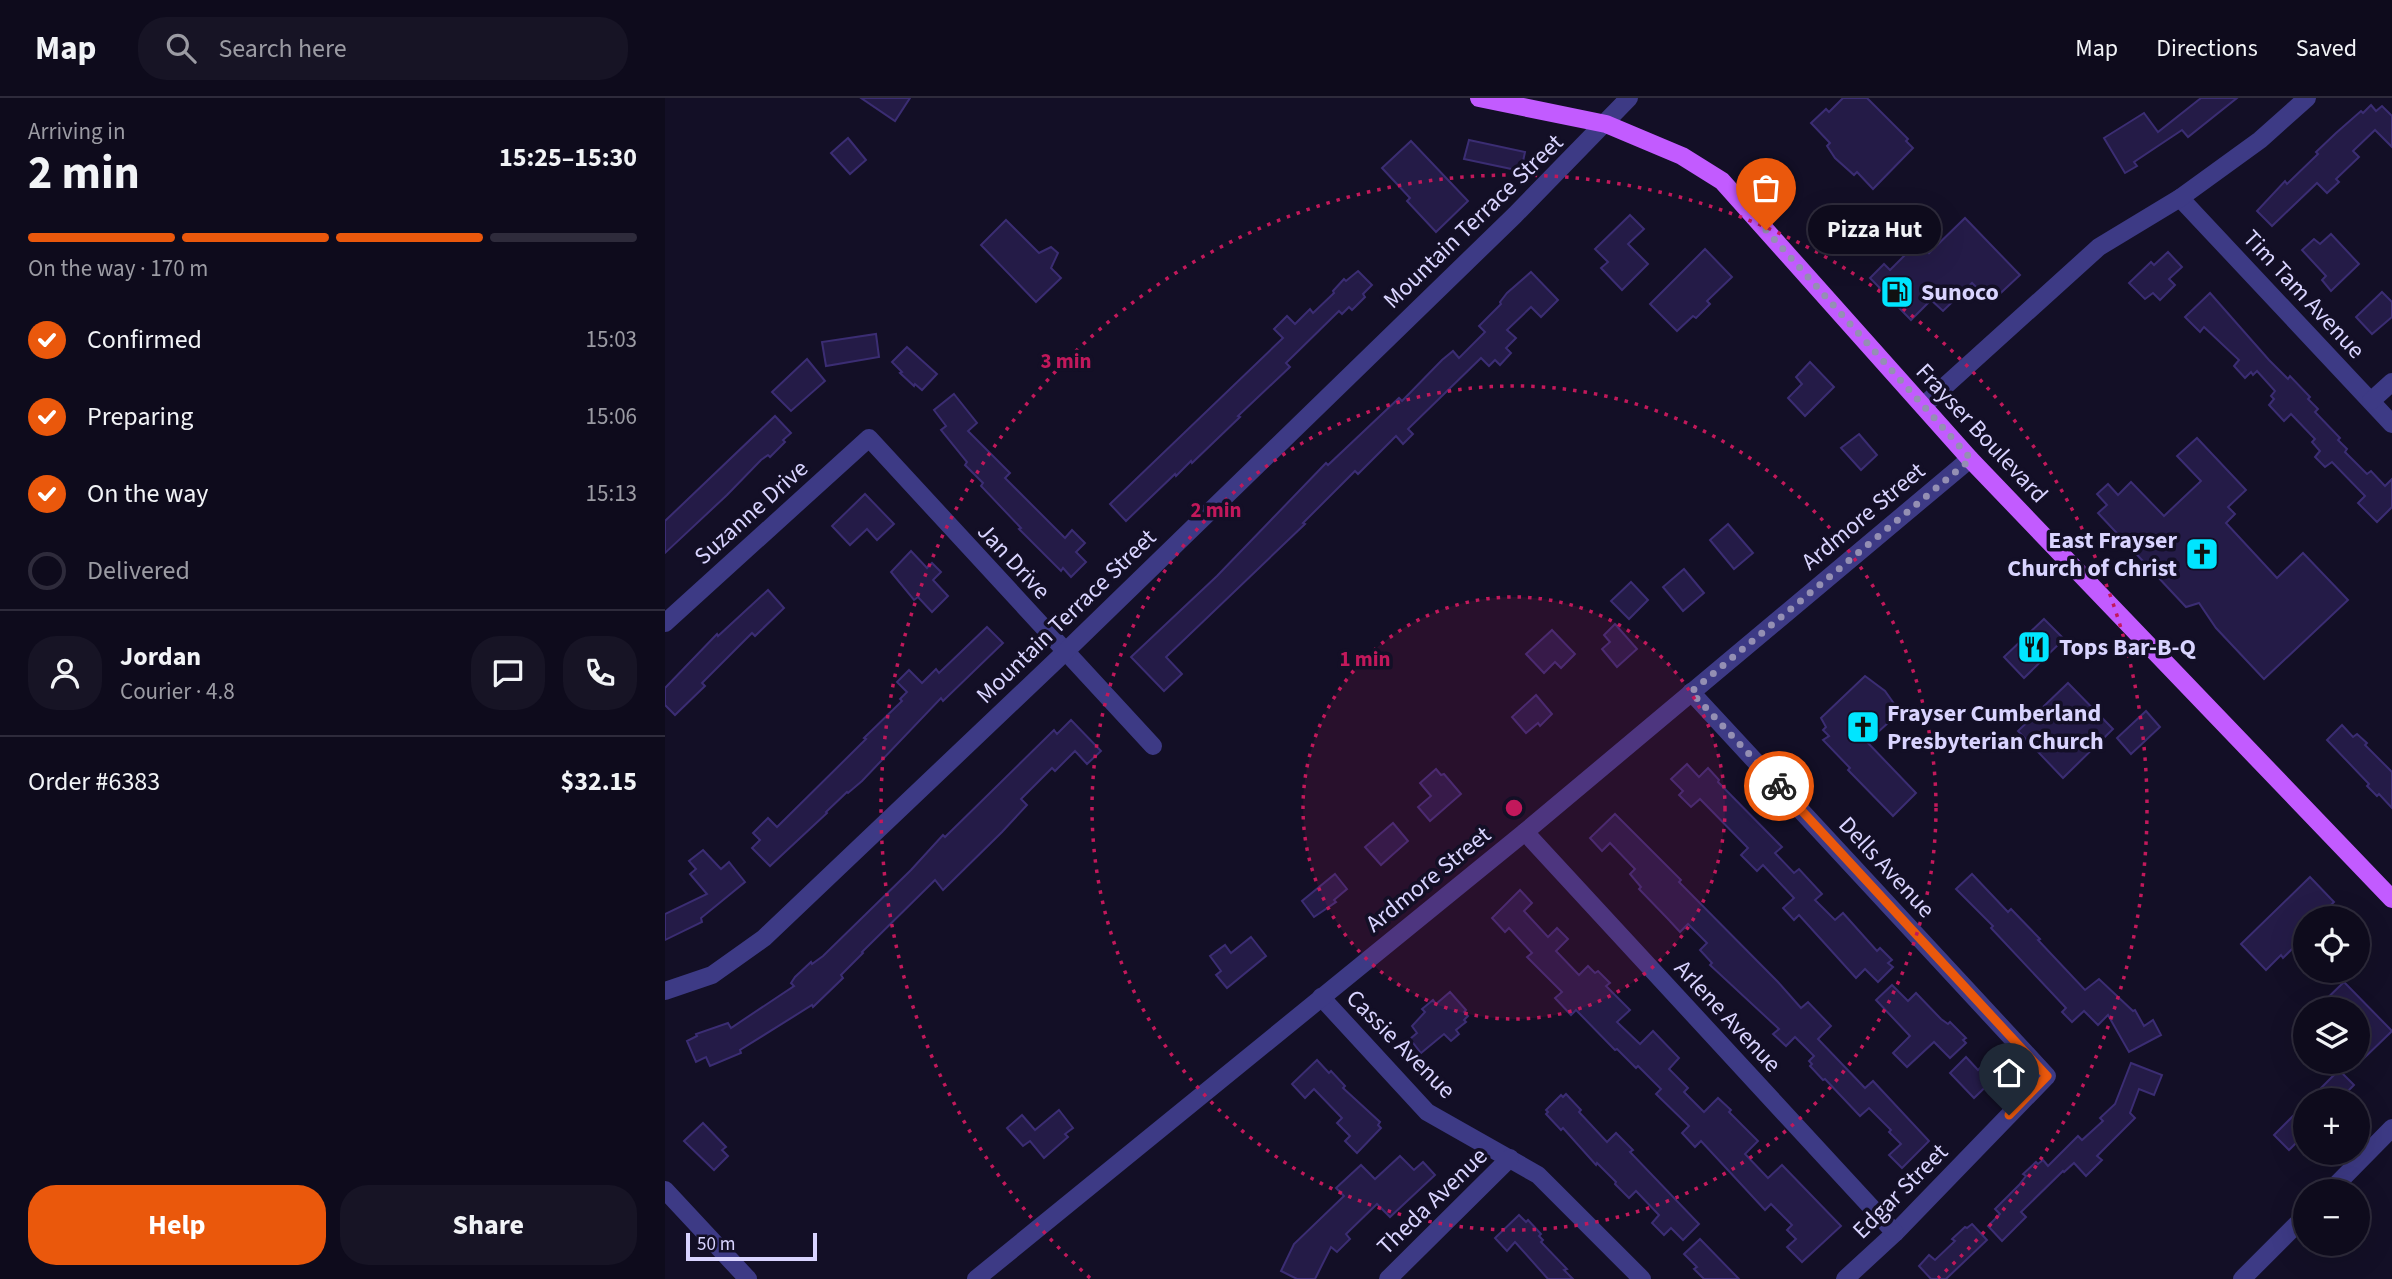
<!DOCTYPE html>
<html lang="en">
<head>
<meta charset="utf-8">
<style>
	body { margin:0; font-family:"Source Sans 3",sans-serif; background:#171425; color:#f1f3f6; height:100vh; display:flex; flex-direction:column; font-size:26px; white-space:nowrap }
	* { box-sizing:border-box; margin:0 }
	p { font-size:23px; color:#9b9ba3 }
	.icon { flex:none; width:38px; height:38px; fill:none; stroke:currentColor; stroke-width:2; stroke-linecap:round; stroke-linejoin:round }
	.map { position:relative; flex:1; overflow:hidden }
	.panel { display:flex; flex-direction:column; background:#0e0b1c; width:665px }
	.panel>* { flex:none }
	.tools { position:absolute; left:1628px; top:808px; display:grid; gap:14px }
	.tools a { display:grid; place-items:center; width:77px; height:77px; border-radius:50%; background:#0e0b1c; box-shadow:0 7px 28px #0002,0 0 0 2px #2e2b3b; font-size:35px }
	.scale { position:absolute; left:21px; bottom:18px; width:131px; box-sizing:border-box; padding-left:7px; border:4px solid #d9d4ff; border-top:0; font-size:19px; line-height:24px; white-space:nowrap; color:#d9d4ff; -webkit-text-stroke:5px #130f26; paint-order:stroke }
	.pin { position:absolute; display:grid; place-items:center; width:60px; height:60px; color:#fff; margin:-72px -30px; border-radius:50% 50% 50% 0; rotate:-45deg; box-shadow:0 0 7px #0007 }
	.pin .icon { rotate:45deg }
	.courier { position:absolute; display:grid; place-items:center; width:70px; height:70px; margin:-35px; border:5px solid #ea580c; border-radius:50%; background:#fff; color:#222; box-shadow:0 2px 9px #0007 }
	.bubble { position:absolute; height:49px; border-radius:24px; background:#0e0b1c; box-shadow:0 7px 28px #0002,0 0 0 2px #2e2b3b; font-size:23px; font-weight:700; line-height:49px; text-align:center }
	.head em { font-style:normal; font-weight:700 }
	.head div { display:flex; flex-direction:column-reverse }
	.head { display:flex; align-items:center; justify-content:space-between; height:119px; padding:0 28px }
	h1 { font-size:46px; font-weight:700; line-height:52px }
	.bar { display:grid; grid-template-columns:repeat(4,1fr); gap:10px 7px; align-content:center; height:84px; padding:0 28px }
	.bar i { height:9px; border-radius:5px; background:#2e2b3b }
	.bar .selected { background:#ea580c }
	.bar p { grid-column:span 4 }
	.line { display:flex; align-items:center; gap:18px; padding:0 28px; border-top:2px solid #2e2b3b }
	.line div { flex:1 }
	.round { display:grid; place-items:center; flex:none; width:74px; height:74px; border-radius:28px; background:#171425 }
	ol { padding:0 28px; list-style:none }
	li { display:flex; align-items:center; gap:21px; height:77px }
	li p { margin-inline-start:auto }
	li .icon { padding:7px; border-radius:50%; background:#ea580c; color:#fff; stroke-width:4 }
	li:last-child { color:#9b9ba3 }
	li i { width:38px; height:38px; border:4px solid #2e2b3b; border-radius:50% }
	.action { display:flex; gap:14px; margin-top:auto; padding:14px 28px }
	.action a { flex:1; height:80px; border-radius:28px; background:#ea580c; color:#fff; font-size:28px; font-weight:700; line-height:80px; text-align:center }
	.action a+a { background:#171425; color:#f1f3f6 }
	header { display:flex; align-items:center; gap:42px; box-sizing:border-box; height:98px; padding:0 35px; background:#0e0b1c; border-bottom:2px solid #2e2b3b }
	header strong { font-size:33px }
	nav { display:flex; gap:38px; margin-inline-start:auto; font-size:24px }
	.search { width:490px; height:63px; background:#171425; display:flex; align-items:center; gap:18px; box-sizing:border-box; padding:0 24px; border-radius:28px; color:#9b9ba3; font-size:26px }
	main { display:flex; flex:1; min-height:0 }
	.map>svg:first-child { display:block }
	.building { fill:#241b47; stroke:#3b2d73; stroke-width:2 }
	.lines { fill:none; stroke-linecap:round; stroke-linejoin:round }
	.minor { stroke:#3d3a85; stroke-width:18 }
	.major { stroke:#c25bff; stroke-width:18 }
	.done { stroke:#948fb3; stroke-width:7; stroke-dasharray:0 12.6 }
	.route { stroke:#ea580c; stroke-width:9 }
	.ring { fill:none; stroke:#c2185b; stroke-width:3.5; stroke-dasharray:3.5 7 }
	.labels { text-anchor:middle; stroke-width:7; stroke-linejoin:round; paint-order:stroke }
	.street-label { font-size:24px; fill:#d9d4ff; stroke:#130f26 }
	.poi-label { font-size:24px; font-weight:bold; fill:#d9d4ff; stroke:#130f26; text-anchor:start }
	.centre { fill:#c2185b; stroke:#130f26; stroke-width:3.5 }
	.ring-label { font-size:21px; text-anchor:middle; font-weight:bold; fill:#c2185b; stroke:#130f26; stroke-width:7; stroke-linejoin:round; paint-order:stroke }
</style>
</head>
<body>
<header>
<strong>Map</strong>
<div class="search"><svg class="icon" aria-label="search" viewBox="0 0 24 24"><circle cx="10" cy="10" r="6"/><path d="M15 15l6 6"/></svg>Search here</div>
<nav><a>Map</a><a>Directions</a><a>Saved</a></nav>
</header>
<main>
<section class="panel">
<div class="head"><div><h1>2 min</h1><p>Arriving in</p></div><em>15:25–15:30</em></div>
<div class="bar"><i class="selected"></i><i class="selected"></i><i class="selected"></i><i></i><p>On the way · 170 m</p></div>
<ol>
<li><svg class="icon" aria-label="check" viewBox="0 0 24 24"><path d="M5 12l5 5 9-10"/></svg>Confirmed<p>15:03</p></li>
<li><svg class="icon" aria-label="check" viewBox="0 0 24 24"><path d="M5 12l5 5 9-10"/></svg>Preparing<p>15:06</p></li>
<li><svg class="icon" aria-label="check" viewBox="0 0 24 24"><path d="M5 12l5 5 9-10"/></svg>On the way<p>15:13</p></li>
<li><i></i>Delivered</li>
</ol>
<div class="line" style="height:126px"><a class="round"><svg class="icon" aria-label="person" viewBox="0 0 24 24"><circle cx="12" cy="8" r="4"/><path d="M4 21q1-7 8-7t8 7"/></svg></a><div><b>Jordan</b><p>Courier · 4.8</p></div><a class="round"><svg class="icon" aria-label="chat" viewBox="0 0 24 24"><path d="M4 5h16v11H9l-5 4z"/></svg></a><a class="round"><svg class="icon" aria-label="phone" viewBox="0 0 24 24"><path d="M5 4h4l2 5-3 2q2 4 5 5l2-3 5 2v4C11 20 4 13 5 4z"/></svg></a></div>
<div class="line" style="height:91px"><div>Order #6383</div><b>$32.15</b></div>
<div class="action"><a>Help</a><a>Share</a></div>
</section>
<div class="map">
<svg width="1727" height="1181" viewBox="0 0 1727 1181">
	<rect width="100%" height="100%" fill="#130f26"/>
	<g class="building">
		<path d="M196,0H245L230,23Z"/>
		<path d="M1178,0H1202L1243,41L1241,43L1248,50L1208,91L1192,74L1189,77L1170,60L1162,48L1165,45L1146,25L1161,11L1164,14Z"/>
		<path d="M1536,0H1572L1523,39L1517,32L1469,64L1472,68L1460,75L1439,40L1479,15L1493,34Z"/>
		<path d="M1706,7L1711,13L1717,8L1727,18V49L1710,32L1688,53L1694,59L1671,81L1674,84L1662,95L1652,85L1607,128L1592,113L1620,83L1622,86L1653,56L1651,54L1671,35L1696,13L1698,15Z"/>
		<path d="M183,40L201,62L185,76L166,55Z"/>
		<path d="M804,42L860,54L856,73L799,61Z"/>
		<path d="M746,43L803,103L771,134L742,103L745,100L717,70Z"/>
		<path d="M965,117L979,131L963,146L983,166L957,192L936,170L943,164L930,151Z"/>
		<path d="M1300,120L1355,177L1326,204L1307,185L1278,213L1266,202L1246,222L1205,180L1219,166L1225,172L1253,144L1264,155Z"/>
		<path d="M341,122L374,155L386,149L393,155L386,170L396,180L371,204L316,147Z"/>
		<path d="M1666,136L1694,166L1666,193L1657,182L1661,178L1637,152L1649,141L1655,146Z"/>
		<path d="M1040,151L1067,179L1042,203L1045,206L1031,220L1028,218L1012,233L985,206Z"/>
		<path d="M1503,154L1517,169L1504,181L1510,187L1495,202L1488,195L1480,201L1464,185L1486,164L1489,167Z"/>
		<path d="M693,173L707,187L698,196L700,199L687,212L684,209L677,216L674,213L621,265L625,269L573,318L575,319L527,365L526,363L511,378L510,376L461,423L445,406L618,240L609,231L622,218L630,226L645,211L648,215L669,195L668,193L679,181L681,183Z"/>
		<path d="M866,174L893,202L876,219L866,209L842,232L851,240L841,250L846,255L835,267L830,262L824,268L816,260L743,331L748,336L738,346L731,338L693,376L690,373L638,425L640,426L501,559L517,576L499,593L466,559L552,478L661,365L663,367L734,300L737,303L777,262L788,253L794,260L820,234L814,228L836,206L835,204L842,195Z"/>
		<path d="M1717,194L1727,204V219L1707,236L1691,219Z"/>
		<path d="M1545,195L1604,262L1623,281L1625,278L1645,299L1643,301L1653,311L1650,314L1675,340L1673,342L1682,351L1680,354L1702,376L1706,373L1720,388L1727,381V409L1712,424L1693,405L1700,398L1667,364L1660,369L1650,359L1655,353L1647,344L1650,341L1626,316L1619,323L1604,307L1609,301L1606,298L1610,293L1592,273L1588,277L1586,274L1580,280L1569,268L1574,262L1539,229L1535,234L1520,219Z"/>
		<path d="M211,236L214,259L161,268L157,244Z"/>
		<path d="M242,249L272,276L257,292L250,286L249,288L235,275L237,274L227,264Z"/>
		<path d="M142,261L160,283L126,313L107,294Z"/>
		<path d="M1145,264L1169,289L1140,318L1123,300L1137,286L1131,279Z"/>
		<path d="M289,296L312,325L303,333L345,375L340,380L400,440L407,432L420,445L411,454L421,464L406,479L398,470L396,473L354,431L356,430L316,388L318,385L300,367L302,364L276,332L281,328L269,312Z"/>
		<path d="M110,318L126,335L118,342L120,344L105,359L103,357L96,362L62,397L0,455V423Z"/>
		<path d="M1194,336L1212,357L1196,372L1176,350Z"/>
		<path d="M1532,340L1581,392L1563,409L1570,416L1561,425L1612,480L1638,455L1683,502L1599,581L1551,530L1534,505L1521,509L1433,415L1442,407L1432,396L1443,386L1453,397L1466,384L1499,418L1536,383L1512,358Z"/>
		<path d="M200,396L229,426L212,442L202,431L185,447L167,428Z"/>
		<path d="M1063,426L1088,455L1069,471L1045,442Z"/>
		<path d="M246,453L262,470L267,465L276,474L268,482L283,498L267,514L253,499L249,502L226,474Z"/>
		<path d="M1019,471L1039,495L1018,513L998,489Z"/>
		<path d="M966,484L983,502L964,521L946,503Z"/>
		<path d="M103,492L119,510L90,538L87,535L37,585L40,588L10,617L0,607V590L52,536L53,538Z"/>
		<path d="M1379,521L1399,541L1359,580L1339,559Z"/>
		<path d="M950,526L972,551L952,569L937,551L945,544L939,537Z"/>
		<path d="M322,529L338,545L278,603L276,600L197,683L183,695L182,694L161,714L162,715L105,768L87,750L95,742L88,735L103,720L112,729L201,641L199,640L237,603L235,601L242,594L232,584L244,572L257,585L271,571L274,575Z"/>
		<path d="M887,532L910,556L896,570L890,564L879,575L861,556Z"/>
		<path d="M1200,578L1220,593L1235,614L1202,644L1251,695L1228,718L1183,672L1185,670L1158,642L1164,638L1158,632L1161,629L1156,620Z"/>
		<path d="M1403,585L1448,631L1398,680L1353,633Z"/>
		<path d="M871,597L887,616L875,628L873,625L861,635L847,619Z"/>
		<path d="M1481,613L1495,629L1466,656L1452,640Z"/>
		<path d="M406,622L436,653L422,666L410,653L390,673L387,670L356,701L362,707L337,734L278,792L270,782L197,854L198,855L176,877L178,880L148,909L147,907L75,952L76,955L45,968L41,959L31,964L22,943L32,938L31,936L63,925L66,930L129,888L126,885L130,879L146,864L147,866L158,858L246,772L278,737L280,739L389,632L392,636Z"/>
		<path d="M1677,627L1688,639L1692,636L1702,645L1700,647L1727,674V710L1714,696L1712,698L1702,688L1704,686L1662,642Z"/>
		<path d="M1022,666L1034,679L1043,670L1054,682L1053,684L1117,749L1110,755L1129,775L1134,771L1157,796L1150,802L1170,822L1178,815L1212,853L1215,850L1227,862L1223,865L1228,869L1213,884L1200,871L1191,880L1134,817L1129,822L1118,810L1129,800L1098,767L1092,773L1076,757L1083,750L1035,701L1026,709L1014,697L1018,693L1006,681Z"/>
		<path d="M771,671L776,677L779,676L796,696L765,723L753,709L766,698L755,685Z"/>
		<path d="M950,716L1016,782L1014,784L1113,884L1136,910L1143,904L1166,928L1153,941L1200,990L1208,983L1264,1043L1237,1070L1224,1057L1236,1046L1224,1034L1226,1032L1204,1010L1195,1018L1160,981L1158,982L1145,968L1147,966L1144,963L1149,958L1130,939L1121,948L1108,936L1114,931L1045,867L1047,865L1035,852L1042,845L1023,826L1015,834L1003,821L974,791L976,789L965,776L970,771L945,745L937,753L925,740Z"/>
		<path d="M728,725L743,743L716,767L700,749Z"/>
		<path d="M38,752L56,771L64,764L80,784L36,820L37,824L0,842V816L42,796L25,776L31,771L24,763Z"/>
		<path d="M670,776L682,791L669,802L671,804L649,819L637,803Z"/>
		<path d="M1307,776L1343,814L1346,811L1375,841L1373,842L1420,892L1434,881L1468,913L1470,912L1479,928L1488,922L1496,937L1464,954L1443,917L1433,927L1419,913L1407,924L1397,914L1401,910L1326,830L1328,828L1291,791Z"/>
		<path d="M1645,779L1669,804L1652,821H1640V838L1618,860L1616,857L1601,872L1576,846Z"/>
		<path d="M855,792L867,805L859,813L883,839L892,830L903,841L891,853L914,877L923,868L930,875L933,873L945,885L941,888L965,912L952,924L975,946L988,933L1014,960L1004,971L1023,990L1019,994L1039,1014L1053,1000L1066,1012L1064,1014L1093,1043L1080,1056L1103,1080L1117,1067L1176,1128L1137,1164L1122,1149L1131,1141L1122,1132L1127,1127L1106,1106L1100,1112L1036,1043L1030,1049L1017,1035L1024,1028L991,996L996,991L973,968L971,970L952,951L950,952L911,912L906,917L890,900L897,894L862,859L867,855L844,830L840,834L827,820Z"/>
		<path d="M586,839L601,858L562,890L551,877L556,873L545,858L560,847L566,855Z"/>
		<path d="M1679,884L1727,933L1692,967V912H1650Z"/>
		<path d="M1227,887L1243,903L1251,895L1276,921L1283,926L1285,924L1301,940L1298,942L1301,945L1285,960L1269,944L1242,969L1228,955L1245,938L1211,902Z"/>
		<path d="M785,894L801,912L799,914L803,918L799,922L801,924L791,932L794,936L786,943L779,936L756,955L745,941L752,935L747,928L760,914L757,911L768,902L771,906Z"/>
		<path d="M1301,959L1313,972L1321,964L1334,976L1309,1000L1285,975Z"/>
		<path d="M652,962L664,975L666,973L680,988L678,990L715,1024L713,1027L716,1030L692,1055L680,1043L685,1038L672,1025L677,1020L649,991L640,1000L627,986Z"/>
		<path d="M1466,965L1497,977L1489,997L1474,991L1465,1015L1470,1020L1432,1058L1437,1062L1421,1078L1409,1065L1399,1074L1398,1073L1356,1114L1361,1119L1337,1143L1323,1128L1335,1116L1330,1111L1354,1087L1361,1078L1358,1076L1371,1064L1373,1066L1378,1062L1383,1068L1413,1038L1417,1042L1438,1023L1435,1020L1450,1006Z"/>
		<path d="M1674,972L1689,987L1673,1003H1643Z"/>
		<path d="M901,996L916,1012L914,1014L942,1044L951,1035L968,1052L965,1054L1034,1126L1018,1142L1006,1130L999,1137L987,1125L994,1117L971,1093L964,1100L950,1086L951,1084L932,1065L931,1067L898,1030L896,1032L881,1016L883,1014L881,1012L896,997L898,999Z"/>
		<path d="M1640,1006V1036L1624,1052L1609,1037Z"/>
		<path d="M394,1012L408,1030L400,1036L403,1039L379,1060L365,1043L358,1048L342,1030L357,1017L370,1032Z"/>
		<path d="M38,1025L61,1049L57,1052L63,1058L49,1072L19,1043Z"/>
		<path d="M735,1058L749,1072L758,1064L770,1077L725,1119L712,1106L681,1136L685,1141L672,1154L666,1149L650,1181H632L616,1173L629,1146L679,1098L671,1090L696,1067L710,1081Z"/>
		<path d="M854,1117L861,1124L863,1122L876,1136L874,1138L878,1142L876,1144L902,1171L899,1172L908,1181H883L850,1144L842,1153L830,1140Z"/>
		<path d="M1307,1126L1322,1142L1281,1181H1266L1254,1168L1264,1157L1270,1162L1290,1143L1287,1141L1300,1129L1302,1130Z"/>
		<path d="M1035,1141L1074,1181H1039L1029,1171L1032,1169L1019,1156Z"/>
	</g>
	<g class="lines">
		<g class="minor">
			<path d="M1515,100L1727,326"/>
			<path d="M1706,303L1727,284"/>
			<path d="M1258,308L1434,149L1515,100L1595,42L1642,0"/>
			<path d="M0,525L204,340L488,648"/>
			<path d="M1026,594L1382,978L1230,1135L1180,1181"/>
			<path d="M860,734L1230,1135"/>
			<path d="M0,893L47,877L99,840L400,554L850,117L964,0"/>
			<path d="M656,899L762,1014L873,1077L977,1181"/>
			<path d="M0,1092L83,1181"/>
			<path d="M1664,1094L1727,1030"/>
			<path d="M311,1181L860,734L1305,361"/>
			<path d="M723,1181L845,1060"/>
			<path d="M1577,1181L1640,1118"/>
		</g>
		<path class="major" d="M814,0L941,26L1017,58L1057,83L1305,361L1727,801"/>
	</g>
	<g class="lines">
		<path class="done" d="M1101,132L1306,361L1026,594L1114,688"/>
		<path class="route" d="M1114,688L1382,978L1344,1017"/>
	</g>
	<circle cx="849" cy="710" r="211" fill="#c2185b" fill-opacity=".12"/>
	<g class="ring">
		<circle cx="849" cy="710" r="211"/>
		<circle cx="849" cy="710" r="422"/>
		<path d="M425 1180A633 633 0 1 1 1273 1180"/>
	</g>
	<defs>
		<symbol id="fuel-square" viewBox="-11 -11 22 22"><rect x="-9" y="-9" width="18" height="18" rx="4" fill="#00e5ff" stroke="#130f26"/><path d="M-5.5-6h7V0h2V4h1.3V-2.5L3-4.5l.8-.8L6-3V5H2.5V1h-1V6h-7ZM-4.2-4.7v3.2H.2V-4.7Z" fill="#111"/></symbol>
		<symbol id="church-square" viewBox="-11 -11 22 22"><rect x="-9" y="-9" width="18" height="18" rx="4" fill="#00e5ff" stroke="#130f26"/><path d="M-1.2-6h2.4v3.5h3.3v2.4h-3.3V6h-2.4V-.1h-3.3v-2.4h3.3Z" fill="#111"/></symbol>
		<symbol id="restaurant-square" viewBox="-11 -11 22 22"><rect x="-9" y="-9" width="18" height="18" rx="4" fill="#00e5ff" stroke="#130f26"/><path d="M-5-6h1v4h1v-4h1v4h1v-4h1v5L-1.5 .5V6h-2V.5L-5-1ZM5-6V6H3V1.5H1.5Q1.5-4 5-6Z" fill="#111"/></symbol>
	</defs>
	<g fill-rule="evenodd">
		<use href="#fuel-square" x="1213" y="175" width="38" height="38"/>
		<use href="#church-square" x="1518" y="437" width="38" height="38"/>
		<use href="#restaurant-square" x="1350" y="530" width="38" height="38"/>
		<use href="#church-square" x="1179" y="610" width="38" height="38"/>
	</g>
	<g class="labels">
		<g class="street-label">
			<text transform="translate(808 123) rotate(-44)" y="8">Mountain Terrace Street</text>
			<text transform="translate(1639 196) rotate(47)" y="8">Tim Tam Avenue</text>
			<text transform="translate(1317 335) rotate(47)" y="8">Frayser Boulevard</text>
			<text transform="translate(86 414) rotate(-42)" y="8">Suzanne Drive</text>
			<text transform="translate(1198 418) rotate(-40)" y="8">Ardmore Street</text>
			<text transform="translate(349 463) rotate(47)" y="8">Jan Drive</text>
			<text transform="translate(401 518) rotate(-44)" y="8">Mountain Terrace Street</text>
			<text transform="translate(1222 769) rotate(47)" y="8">Dells Avenue</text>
			<text transform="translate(763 781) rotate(-39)" y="8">Ardmore Street</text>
			<text transform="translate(1063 918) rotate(47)" y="8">Arlene Avenue</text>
			<text transform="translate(736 946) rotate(45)" y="8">Cassie Avenue</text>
			<text transform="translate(1235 1093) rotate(-45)" y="8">Edgar Street</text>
			<text transform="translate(767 1103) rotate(-44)" y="8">Theda Avenue</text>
		</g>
		<g class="poi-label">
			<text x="1256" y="202">Sunoco</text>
			<text x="1512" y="450" text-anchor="end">East Frayser<tspan x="1512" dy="28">Church of Christ</tspan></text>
			<text x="1394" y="557">Tops Bar-B-Q</text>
			<text x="1222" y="623">Frayser Cumberland<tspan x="1222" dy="28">Presbyterian Church</tspan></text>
		</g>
	</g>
	<circle cx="849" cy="710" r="10" class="centre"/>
	<g class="ring-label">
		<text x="401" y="270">3 min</text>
		<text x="551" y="419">2 min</text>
		<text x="700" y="568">1 min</text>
	</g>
</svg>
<div class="tools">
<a><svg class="icon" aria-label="locate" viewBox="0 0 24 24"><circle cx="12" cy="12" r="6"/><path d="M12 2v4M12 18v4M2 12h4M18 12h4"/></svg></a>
<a><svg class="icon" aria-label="layers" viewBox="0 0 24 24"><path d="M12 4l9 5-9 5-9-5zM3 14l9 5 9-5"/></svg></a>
<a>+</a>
<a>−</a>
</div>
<div class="scale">50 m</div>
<div class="pin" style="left:1101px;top:132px;background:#ea580c"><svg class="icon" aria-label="bag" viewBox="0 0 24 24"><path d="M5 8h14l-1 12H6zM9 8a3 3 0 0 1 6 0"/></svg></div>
<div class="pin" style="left:1344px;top:1017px;background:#1f2937"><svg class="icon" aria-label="home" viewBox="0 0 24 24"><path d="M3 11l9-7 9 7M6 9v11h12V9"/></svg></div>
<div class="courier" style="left:1114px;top:688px"><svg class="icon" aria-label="bike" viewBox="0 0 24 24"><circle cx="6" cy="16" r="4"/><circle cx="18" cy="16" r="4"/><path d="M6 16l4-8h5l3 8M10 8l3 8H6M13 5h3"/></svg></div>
<div class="bubble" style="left:1143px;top:107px;width:133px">Pizza Hut</div>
</div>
</main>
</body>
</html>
